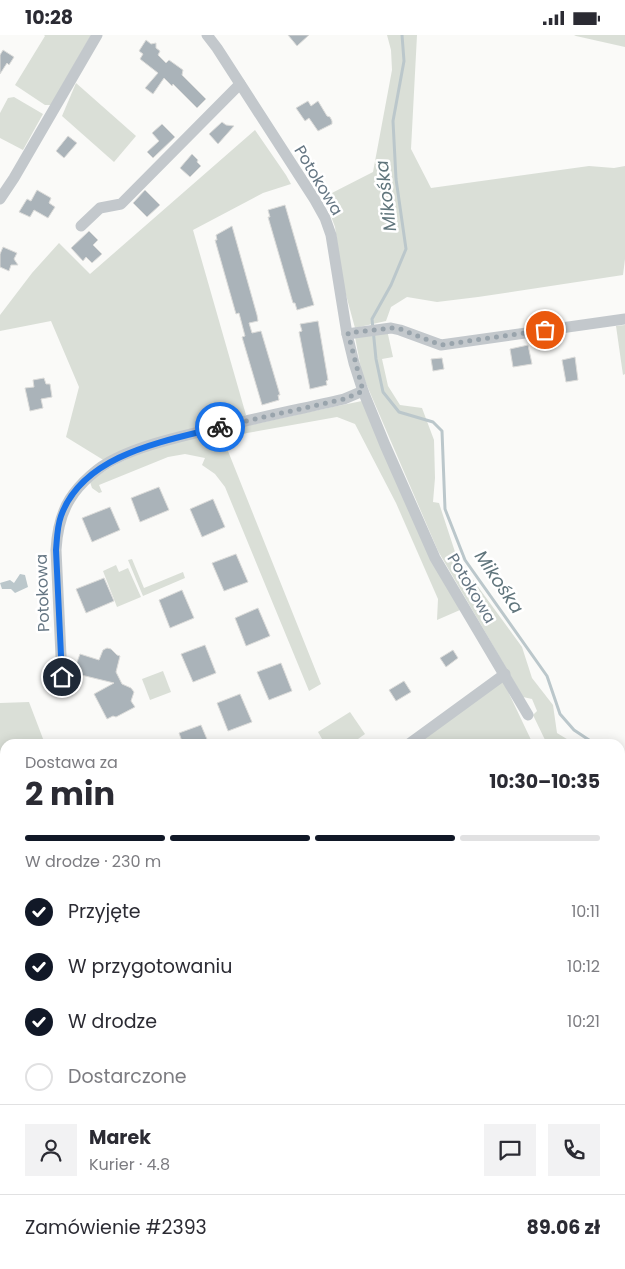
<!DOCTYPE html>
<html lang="pl">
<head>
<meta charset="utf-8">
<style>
	body { margin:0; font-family:Poppins,sans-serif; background:#f2f2f3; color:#2b2b33; height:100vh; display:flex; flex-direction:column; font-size:19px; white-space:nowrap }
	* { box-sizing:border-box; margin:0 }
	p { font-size:16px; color:#7c7c81 }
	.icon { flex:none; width:28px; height:28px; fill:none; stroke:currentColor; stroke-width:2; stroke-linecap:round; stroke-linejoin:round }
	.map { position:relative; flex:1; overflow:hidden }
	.panel { position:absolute; left:0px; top:704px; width:625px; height:531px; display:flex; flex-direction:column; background:#fff; border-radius:15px 15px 0 0; box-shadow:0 2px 12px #0003 }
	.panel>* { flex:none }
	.pin { position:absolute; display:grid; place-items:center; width:42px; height:42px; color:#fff; margin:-21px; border:2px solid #fff; border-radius:50%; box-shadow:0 1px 5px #0007 }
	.courier { position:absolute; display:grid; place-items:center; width:50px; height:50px; margin:-25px; border:4px solid #1a73e8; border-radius:50%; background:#fff; color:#222; box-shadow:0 1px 6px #0007 }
	.headline em { font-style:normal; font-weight:700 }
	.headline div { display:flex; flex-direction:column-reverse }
	.headline { display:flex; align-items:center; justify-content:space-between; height:85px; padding:0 25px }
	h1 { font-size:32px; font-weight:700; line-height:38px }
	.bar { display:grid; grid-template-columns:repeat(4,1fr); gap:8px 5px; align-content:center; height:60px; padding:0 25px }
	.bar i { height:6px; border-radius:4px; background:#e1e1e2 }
	.bar .current { background:#111827 }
	.bar p { grid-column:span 4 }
	.line { display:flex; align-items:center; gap:12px; padding:0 25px; border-top:1px solid #e1e1e2 }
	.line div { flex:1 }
	.round { display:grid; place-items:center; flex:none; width:52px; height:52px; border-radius:0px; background:#f2f2f3 }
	ol { padding:0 25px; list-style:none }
	li { display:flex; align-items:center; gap:15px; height:55px }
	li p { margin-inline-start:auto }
	li .icon { padding:5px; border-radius:50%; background:#111827; color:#fff; stroke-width:4 }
	li:last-child { color:#7c7c81 }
	li i { width:28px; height:28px; border:2px solid #e1e1e2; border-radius:50% }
	.status { display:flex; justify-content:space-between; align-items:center; height:35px; padding:0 25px; background:#fff; direction:ltr }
	.status svg { height:14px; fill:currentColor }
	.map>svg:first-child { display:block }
	.green { fill:#dadfd7 }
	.water { fill:#bbc7cb }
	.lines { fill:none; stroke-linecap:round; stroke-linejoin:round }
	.stream { stroke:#bbc7cb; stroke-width:3 }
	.building { fill:#aab3b9; stroke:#dcdcda }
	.street { stroke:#c3c8cc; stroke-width:11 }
	.done { stroke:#99a4ac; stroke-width:5; stroke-dasharray:0 9 }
	.route { stroke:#1a73e8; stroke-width:6 }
	.labels { text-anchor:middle; stroke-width:5; stroke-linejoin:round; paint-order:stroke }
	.street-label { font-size:16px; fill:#657683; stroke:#fff }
	.water-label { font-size:18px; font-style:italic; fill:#60757c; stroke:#fff }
</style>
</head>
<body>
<div class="status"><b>10:28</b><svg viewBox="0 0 49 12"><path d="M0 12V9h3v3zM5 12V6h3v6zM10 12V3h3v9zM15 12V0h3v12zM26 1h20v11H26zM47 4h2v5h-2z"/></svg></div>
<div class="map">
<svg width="625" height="1234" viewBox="0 0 625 1234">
	<rect width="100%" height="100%" fill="#fafaf8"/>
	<g class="green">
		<path d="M44,0H91L51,70H45L15,50L45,1Z"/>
		<path d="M387,0H417L411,114L431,153L589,131L614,133L625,131V224L623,240L478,262L437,267L407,262L391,272L386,286L355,293L343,249L335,192L324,162L373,137L392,35L391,15Z"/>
		<path d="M574,0H625V12L576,1Z"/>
		<path d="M76,48L136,101L114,127L62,81Z"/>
		<path d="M14,62L43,79L23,115L0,103V78L8,63Z"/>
		<path d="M255,95L286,140L291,149L263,158L193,195L246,380L242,383L105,426L66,402L79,352L51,286L0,296V280L32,238L59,208L90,239Z"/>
		<path d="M625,290V339L623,340L616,291Z"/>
		<path d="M387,295L393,322L382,324L388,351L400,370L422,373L434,405L435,443L433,467L439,468L457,523L522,612L532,643L553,670L557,698L575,709H547L533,680L537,676L532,664L523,662L438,516L362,339L355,302Z"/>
		<path d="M362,366L460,575L437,585L438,564L396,468L355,389L337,382L247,398L224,406L321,649L309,656L225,452L215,439L202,430L205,423L185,419L168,422L99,450L102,457L99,458L92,453L90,447C129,415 180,406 228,395C273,385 317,375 362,366Z"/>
		<path d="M132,524L144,553L183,537L185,543L143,561L128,525Z"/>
		<path d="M116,530L119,537L128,533L141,562L117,572L103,536Z"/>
		<path d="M163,636L171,657L150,665L142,644Z"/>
		<path d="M503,646L533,709H473L471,707L469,709H417Z"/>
		<path d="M29,667L45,709H5V779L0,780V668Z"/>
		<path d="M350,677L365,699L351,709H325L318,697Z"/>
		<path d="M620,746L625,754V881L620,868Z"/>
		<path d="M5,810V848L0,850V811Z"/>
		<path d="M620,902L625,915V1234H472L477,1230H620Z"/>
		<path d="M5,935V1160L0,1164V936Z"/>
		<path d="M5,1203V1230H436L431,1234H0V1206Z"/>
	</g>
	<path class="water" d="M20,539L25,540L28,552L15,558L11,554H2L0,548L10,545L14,548Z"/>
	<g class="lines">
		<g class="stream">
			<path d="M402,0L404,26L393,86L396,144L406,214L391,250L372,284L376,324L383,357L399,377L433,387L442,396L445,474L465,525L547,641L560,679L574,695L595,709"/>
			<path d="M620,729L625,738"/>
		</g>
	</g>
	<g class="building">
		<path d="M288,0H309L297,11Z"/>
		<path d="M146,5L151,9L156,8V13L160,16L158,20L166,28L169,25L183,35L182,40L206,64L197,73L173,49L172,51L164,43L153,59L145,53L158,38L140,24L143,19L139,16Z"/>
		<path d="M3,15L14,22L9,30L7,28L0,39V20Z"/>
		<path d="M308,66L311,71L318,66L327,81L330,82L332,86V89L318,96L309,83L305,86L296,73Z"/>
		<path d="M222,87L226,90L234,91L218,109L209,99Z"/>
		<path d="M162,89L175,102L153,123L147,117L159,106L152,98Z"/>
		<path d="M68,101L77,108L64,123L56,116Z"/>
		<path d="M192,119L198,125L197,127L201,131L190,142L180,133Z"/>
		<path d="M37,155L51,163L49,168L55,172L48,183L34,175L30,182L19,177L27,164L31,166Z"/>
		<path d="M145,155L160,170L147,182L133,168Z"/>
		<path d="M285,170L314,270L297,275L295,268H293L268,182H270L268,175Z"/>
		<path d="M232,191L257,280L258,286L249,288L252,298L261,296L280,360H278L279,365L262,370L242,302L245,301L239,278L236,279L215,205H217L216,200Z"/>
		<path d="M89,196L98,205L93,210L102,219L92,228L86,222L83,226L71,213Z"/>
		<path d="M3,212L17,218L14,224L18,230H11L9,236L0,232V219Z"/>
		<path d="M318,286L328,345L326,346L327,350L310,354L299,297L302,296L300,289Z"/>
		<path d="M528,310L532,329L513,332L510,314Z"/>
		<path d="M575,322L578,345L566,347L562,325Z"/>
		<path d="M442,323L444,334L433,336L431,324Z"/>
		<path d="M44,343L46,349H50L52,362L41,364L43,373L30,376L25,353L34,352L33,345Z"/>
		<path d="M159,452L169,475L140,487L131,463Z"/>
		<path d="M213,464L225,492L202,502L190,474Z"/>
		<path d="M110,472L120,495L92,507L82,483Z"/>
		<path d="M236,519L248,547L224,556L212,528Z"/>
		<path d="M104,543L114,566L86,578L76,554Z"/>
		<path d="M182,555L194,583L170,593L159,565Z"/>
		<path d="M258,573L270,601L246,611L235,583Z"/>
		<path d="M205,610L216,638L193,647L181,619Z"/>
		<path d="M107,613L111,614L117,620L120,621L116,637L122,649L131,653L134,657L131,666L135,672L116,682L113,681L107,684L94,659L114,648L73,638L80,619L99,625L103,615Z"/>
		<path d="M453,615L458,623L446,632L440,623Z"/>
		<path d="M281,628L292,656L269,665L257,637Z"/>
		<path d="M404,646L411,657L396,666L389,655Z"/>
		<path d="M240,659L252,687L228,696L217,668Z"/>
		<path d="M201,690L209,709H183L179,698Z"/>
	</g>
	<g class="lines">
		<g class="street">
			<path d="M207,0L217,13L315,165L325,183L331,200L347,299L354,328L363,356L385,410L435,523L528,680"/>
			<path d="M0,164L14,143L97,0"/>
			<path d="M81,191L100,173L121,169L240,49"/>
			<path d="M347,299L391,293L400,295L441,310L625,284"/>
			<path d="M62,642L56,515C57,497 60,480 70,464C80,448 98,432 115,424C141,411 171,404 199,397C247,385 296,375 344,364L363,356"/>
			<path d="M409,709L505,639"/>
		</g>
	</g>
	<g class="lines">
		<path class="done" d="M220,392L344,364L363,356L348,298L391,293L400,294L441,310L545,295"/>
		<path class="route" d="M62,642L56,515C57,504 57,492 61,481C83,419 165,406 220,392"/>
	</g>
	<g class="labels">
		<g class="street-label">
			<text transform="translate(319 145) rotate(59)" y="6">Potokowa</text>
			<text transform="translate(472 553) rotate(59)" y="6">Potokowa</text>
			<text transform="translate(42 558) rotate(-92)" y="6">Potokowa</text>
		</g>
		<g class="water-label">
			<text transform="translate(386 161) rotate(-97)" y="6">Mikośka</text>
			<text transform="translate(499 547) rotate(56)" y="6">Mikośka</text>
		</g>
	</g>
</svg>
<div class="pin" style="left:545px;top:295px;background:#ea580c"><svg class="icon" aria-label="bag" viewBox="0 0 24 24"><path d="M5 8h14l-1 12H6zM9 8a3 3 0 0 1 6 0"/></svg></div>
<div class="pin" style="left:62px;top:642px;background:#1f2937"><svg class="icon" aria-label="home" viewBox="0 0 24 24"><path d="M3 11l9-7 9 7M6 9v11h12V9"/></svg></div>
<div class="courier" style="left:220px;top:392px"><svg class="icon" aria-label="bike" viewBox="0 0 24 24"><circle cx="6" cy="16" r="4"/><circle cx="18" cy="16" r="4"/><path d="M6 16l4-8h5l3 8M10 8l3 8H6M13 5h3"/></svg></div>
<section class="panel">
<div class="headline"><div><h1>2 min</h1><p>Dostawa za</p></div><em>10:30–10:35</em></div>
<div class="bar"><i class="current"></i><i class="current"></i><i class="current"></i><i></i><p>W drodze · 230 m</p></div>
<ol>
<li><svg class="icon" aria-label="check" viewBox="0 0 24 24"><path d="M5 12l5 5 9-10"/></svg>Przyjęte<p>10:11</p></li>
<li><svg class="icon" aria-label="check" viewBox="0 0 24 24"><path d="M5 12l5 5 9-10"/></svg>W przygotowaniu<p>10:12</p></li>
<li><svg class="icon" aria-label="check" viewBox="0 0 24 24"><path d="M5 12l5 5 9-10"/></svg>W drodze<p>10:21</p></li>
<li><i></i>Dostarczone</li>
</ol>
<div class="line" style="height:90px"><a class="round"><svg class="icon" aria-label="person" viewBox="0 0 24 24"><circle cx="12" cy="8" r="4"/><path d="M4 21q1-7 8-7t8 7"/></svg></a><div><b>Marek</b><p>Kurier · 4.8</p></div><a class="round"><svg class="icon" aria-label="chat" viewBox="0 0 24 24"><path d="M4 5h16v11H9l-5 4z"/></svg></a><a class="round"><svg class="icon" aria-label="phone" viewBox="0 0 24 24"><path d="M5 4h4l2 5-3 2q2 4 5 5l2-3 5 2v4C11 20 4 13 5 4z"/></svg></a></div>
<div class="line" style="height:65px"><div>Zamówienie #2393</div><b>89.06 zł</b></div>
</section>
</div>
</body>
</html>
